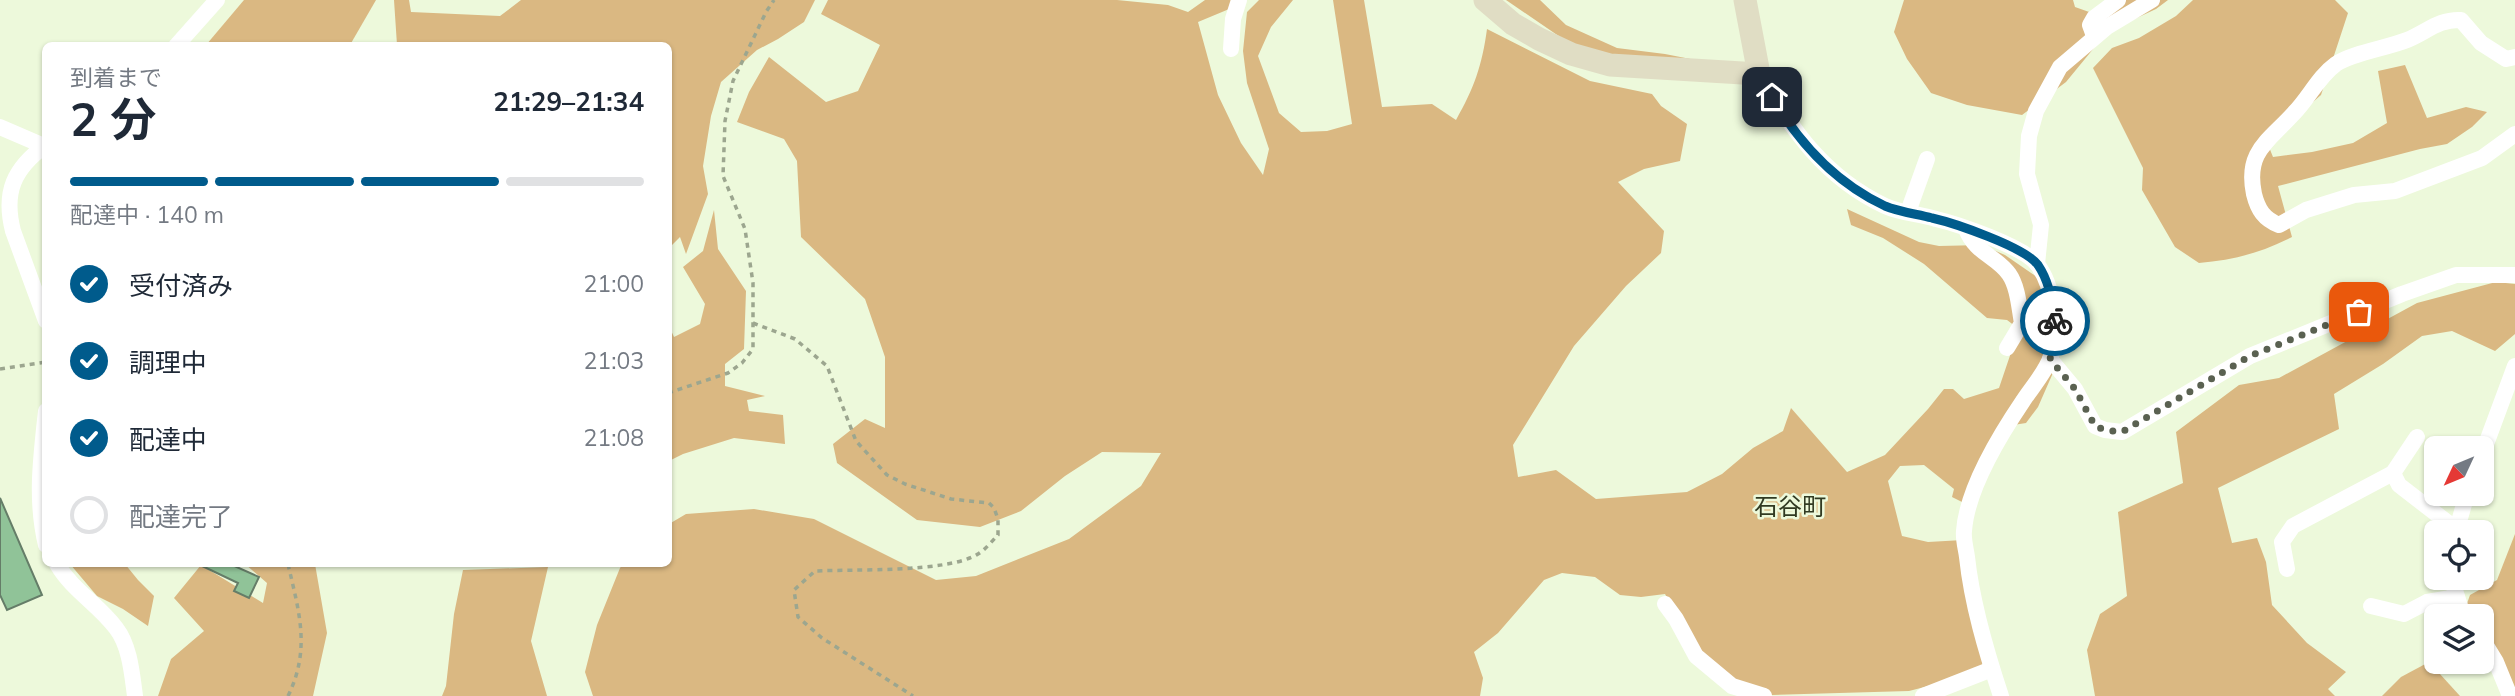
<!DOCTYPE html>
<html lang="ja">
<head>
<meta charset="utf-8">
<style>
	body { margin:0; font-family:Mulish,"Noto Sans JP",sans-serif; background:#f6f6f7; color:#1f2937; height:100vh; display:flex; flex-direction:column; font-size:26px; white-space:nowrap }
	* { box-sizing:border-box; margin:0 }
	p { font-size:23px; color:#747a83 }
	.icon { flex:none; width:38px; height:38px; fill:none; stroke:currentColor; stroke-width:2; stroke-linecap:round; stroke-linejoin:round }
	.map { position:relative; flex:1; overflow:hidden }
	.side { position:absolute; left:42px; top:42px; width:630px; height:525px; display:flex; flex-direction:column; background:#fff; border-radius:10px; box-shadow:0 2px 5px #0004 }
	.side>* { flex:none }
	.needle { width:46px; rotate:226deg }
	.fabs { position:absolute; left:2424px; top:436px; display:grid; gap:14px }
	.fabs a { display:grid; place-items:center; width:70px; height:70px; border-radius:10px; background:#fff; box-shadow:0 2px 5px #0004; font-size:35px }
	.pin { position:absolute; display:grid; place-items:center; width:60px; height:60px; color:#fff; margin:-30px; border-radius:14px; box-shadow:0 4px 10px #0006 }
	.courier { position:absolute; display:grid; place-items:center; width:70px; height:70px; margin:-35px; border:5px solid #005b8c; border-radius:50%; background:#fff; color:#222; box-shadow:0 2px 9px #0007 }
	.overview em { font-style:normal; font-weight:700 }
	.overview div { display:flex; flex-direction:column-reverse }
	.overview { display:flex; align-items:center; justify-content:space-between; height:119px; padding:0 28px }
	h1 { font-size:46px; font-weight:700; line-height:52px }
	.bar { display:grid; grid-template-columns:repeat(4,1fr); gap:10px 7px; align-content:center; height:84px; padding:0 28px }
	.bar i { height:9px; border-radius:5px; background:#e0e1e3 }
	.bar .current { background:#005b8c }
	.bar p { grid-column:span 4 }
	ol { padding:0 28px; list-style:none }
	li { display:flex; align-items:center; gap:21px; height:77px }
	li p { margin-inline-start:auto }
	li .icon { padding:7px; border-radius:50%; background:#005b8c; color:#fff; stroke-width:4 }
	li:last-child { color:#747a83 }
	li i { width:38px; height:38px; border:4px solid #e0e1e3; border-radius:50% }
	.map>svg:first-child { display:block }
	.forest { fill:#dab882 }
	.building { fill:#90c398; stroke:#657d68; stroke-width:2 }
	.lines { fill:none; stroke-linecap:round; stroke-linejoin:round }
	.path { stroke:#9ca68f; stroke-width:3.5; stroke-dasharray:5 5; stroke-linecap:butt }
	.street { stroke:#fff; stroke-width:16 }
	.secondary { stroke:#e0ddc4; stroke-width:23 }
	.done { stroke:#5a6151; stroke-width:7; stroke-dasharray:0 12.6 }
	.route { stroke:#005b8c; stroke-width:9 }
	.labels { text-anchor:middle; stroke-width:5; stroke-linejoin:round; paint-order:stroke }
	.quarter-label { font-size:24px; fill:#313a22; stroke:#edf9db }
</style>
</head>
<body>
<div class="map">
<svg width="2515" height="696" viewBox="0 0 2515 696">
	<rect width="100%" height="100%" fill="#edf9db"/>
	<g class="forest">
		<path d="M244,0H376L350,45H206Z"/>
		<path d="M394,0H409L411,12L500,16L521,0H815L804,22L778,39L757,50L721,82L711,116L703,166L708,194L686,254L680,237L669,248L668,46L397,45Z"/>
		<path d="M828,0H1117L1168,5L1188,12L1205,0H1236L1234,7L1198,22L1218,95L1241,143L1263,175L1269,149L1247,83L1243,51L1247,12L1259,0H1293L1271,27L1258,56L1279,113L1301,132L1327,131L1352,124L1333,0H1364L1382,107L1432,104L1456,120C1474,88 1482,66 1487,29L1590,81L1652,94L1661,106L1687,124L1680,161L1644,169L1618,182L1664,231L1661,253L1626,286L1574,346L1513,445L1518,477L1556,470L1596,499L1687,492L1722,474L1753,448L1783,431L1791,408L1847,472L1885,455L1928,409L1944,389H1953L1964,399L1999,388L2019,329L2007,320L1987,318L1924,264L1883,238L1851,225L1847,209L1919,242L1939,246L1982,245L2005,255L2037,277L2054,303L2056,366L2038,407L2026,423L2007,426L1966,504L1952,497L1954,489L1924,465L1900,466L1888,481L1902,536L1928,542L1963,540L1983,667L1944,682L1909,691L1772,695L1742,686L1697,651L1665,594L1641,597L1620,595L1595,577L1562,573L1544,580L1498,633L1474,652L1483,678L1480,696H593L585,672L597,625L620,568L623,564H668L669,524L686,514L754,509L814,519L936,580L976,576L1069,539L1141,486L1161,453L1102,452L1065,476L1021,511L980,527L917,520L837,463L833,444L865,419L885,428V357L865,299L801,237L797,161L784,139L737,122L749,92L769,57L826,102L858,91L880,45L821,14Z"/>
		<path d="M1506,0H1540L1566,25L1617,48L1665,54L1721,65L1608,61L1563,39Z"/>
		<path d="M1904,0H2073L2075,7L2092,13L2110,0H2168L2156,9L2126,23L2103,37L2066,82L2022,115L1967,105L1931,93L1907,59L1894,32Z"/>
		<path d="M2193,0H2335L2348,13L2321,95L2267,142L2273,157L2312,152L2353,143L2387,123L2378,71L2405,65L2427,118L2466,107L2487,112L2472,127L2447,144L2420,149L2278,186L2292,237C2261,253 2233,260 2199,263L2175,247L2142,190L2143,168L2093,68L2112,48L2139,38L2176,16Z"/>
		<path d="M714,210L718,249L746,291L744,349L725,364V386L765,396L747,400L749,411L783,415L785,444L734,438L683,454L669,461V326L674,337L700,324L705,304L683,267L703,251Z"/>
		<path d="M2496,282L2515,284V334L2495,351L2452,331L2422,336L2383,364L2334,394L2339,429L2218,488L2232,543L2257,538L2266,562L2272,605L2307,643L2346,672L2328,689L2335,696H2095L2087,650L2100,614L2127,596L2118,512L2183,483L2176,432L2239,385L2279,378L2417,303Z"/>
		<path d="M2515,534V696H2511L2482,652V616L2463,615L2470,595L2497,580Z"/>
		<path d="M70,564H125L138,580L154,596L148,626L123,609L97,596Z"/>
		<path d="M245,564H315L327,633L313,696H158L171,659L204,631L174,598L201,565L263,603L267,583Z"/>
		<path d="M548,567L531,641L547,696H442L446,686L454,614L463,570Z"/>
		<path d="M2429,662L2460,696H2382L2401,677Z"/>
	</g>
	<g class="building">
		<path d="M0,498L42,595L7,610L0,595Z"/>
		<path d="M198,564H230L259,577L249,598L234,591L238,583Z"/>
	</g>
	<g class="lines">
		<g class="path">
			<path d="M753,323L795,339L827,366L856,441L887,475L905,484L951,499L989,503L994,508L998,519V535C992,541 985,550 978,554C948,573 853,569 815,571L794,590L798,617L822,638L913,696"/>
			<path d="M0,369L46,362"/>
			<path d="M668,393L728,373L742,363L753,349V283L745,229L723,176L725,121L733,81L766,12L774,0"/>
			<path d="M288,696C311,649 299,612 288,564"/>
		</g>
		<g class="street">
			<path d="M2094,36L2090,25L2094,18L2118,0"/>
			<path d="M176,46L217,0"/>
			<path d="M1231,49L1233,19L1239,0"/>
			<path d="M2515,57L2506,59L2481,43L2461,20C2438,19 2427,32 2407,40C2387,48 2352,53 2336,64C2318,77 2309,98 2294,113C2269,141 2245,151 2254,194C2258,210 2264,219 2279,225L2306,210L2354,195L2395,191L2482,158L2515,134"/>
			<path d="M1759,74C1792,130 1824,177 1885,206C1900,213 1920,214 1936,219C1958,224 2024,247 2037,264C2054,286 2059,330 2051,356C2046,372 2032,387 2023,401C2000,435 1967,489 1964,531C1963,539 1966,549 1967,557C1972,604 1986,651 2001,696"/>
			<path d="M0,127L44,146"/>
			<path d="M46,145C14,168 3,192 13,231L46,321"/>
			<path d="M1908,212L1927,159"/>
			<path d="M1966,229C1975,253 1996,256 2009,274C2018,287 2019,307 2022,323L2007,348"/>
			<path d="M2037,264L2041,225L2027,174L2029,136L2036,111L2060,67L2107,27L2152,0"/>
			<path d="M2050,359L2075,389L2095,426L2105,430L2122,432L2250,356L2402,294L2456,275H2515"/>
			<path d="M46,411C41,457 35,500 46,545"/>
			<path d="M2417,437L2393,473L2399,485L2456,529"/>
			<path d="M2482,455L2515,366"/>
			<path d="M2456,532L2467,494"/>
			<path d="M57,564C72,590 98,604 116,628C130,646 132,674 135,696"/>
			<path d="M2287,569L2282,542L2293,526L2393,473"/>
			<path d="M2451,578L2461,609L2466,616"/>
			<path d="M1665,604L1676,619L1696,656L1732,686L1764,696"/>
			<path d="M2371,606L2404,614L2427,602L2457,597"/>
			<path d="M2482,639L2496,662L2510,696"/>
			<path d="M1923,696L1992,669"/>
		</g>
		<path class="secondary" d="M1485,0L1513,24L1539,39L1571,54L1610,65L1759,74L1745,0"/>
	</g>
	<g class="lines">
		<path class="done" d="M2055,321L2056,337L2050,359L2075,389L2095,426L2105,430L2122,432L2250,356L2359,312"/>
		<path class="route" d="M1772,97C1799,143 1836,183 1885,206C1899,212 1917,214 1932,218C1954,223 2025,247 2038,265C2049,281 2053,302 2055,321"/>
	</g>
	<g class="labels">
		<g class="quarter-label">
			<text x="1790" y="515">石谷町</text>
		</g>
	</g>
</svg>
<div class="fabs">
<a><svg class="needle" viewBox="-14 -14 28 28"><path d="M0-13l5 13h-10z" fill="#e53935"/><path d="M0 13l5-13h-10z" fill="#747a83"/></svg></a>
<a><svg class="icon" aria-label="locate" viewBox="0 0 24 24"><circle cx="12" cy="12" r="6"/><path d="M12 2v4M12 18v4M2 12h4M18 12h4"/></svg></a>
<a><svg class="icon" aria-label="layers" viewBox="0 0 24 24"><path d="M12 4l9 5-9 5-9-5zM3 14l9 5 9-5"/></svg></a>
</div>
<div class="pin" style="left:2359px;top:312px;background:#ea580c"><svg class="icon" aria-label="bag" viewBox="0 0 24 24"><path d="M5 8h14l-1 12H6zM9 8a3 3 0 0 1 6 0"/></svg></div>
<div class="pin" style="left:1772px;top:97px;background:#1f2937"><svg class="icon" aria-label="home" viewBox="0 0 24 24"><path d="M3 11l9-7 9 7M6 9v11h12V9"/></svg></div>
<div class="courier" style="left:2055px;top:321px"><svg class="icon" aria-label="bike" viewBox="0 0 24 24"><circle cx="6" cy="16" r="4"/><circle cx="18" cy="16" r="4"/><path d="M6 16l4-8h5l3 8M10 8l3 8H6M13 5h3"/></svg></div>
<section class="side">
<div class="overview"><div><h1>2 分</h1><p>到着まで</p></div><em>21:29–21:34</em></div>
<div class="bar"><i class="current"></i><i class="current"></i><i class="current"></i><i></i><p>配達中 · 140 m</p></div>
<ol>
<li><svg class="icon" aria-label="check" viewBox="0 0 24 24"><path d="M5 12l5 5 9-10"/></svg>受付済み<p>21:00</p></li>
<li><svg class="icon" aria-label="check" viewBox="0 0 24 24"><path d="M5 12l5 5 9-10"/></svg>調理中<p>21:03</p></li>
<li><svg class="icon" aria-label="check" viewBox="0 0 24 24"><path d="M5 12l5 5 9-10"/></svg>配達中<p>21:08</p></li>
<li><i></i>配達完了</li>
</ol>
</section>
</div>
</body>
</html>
